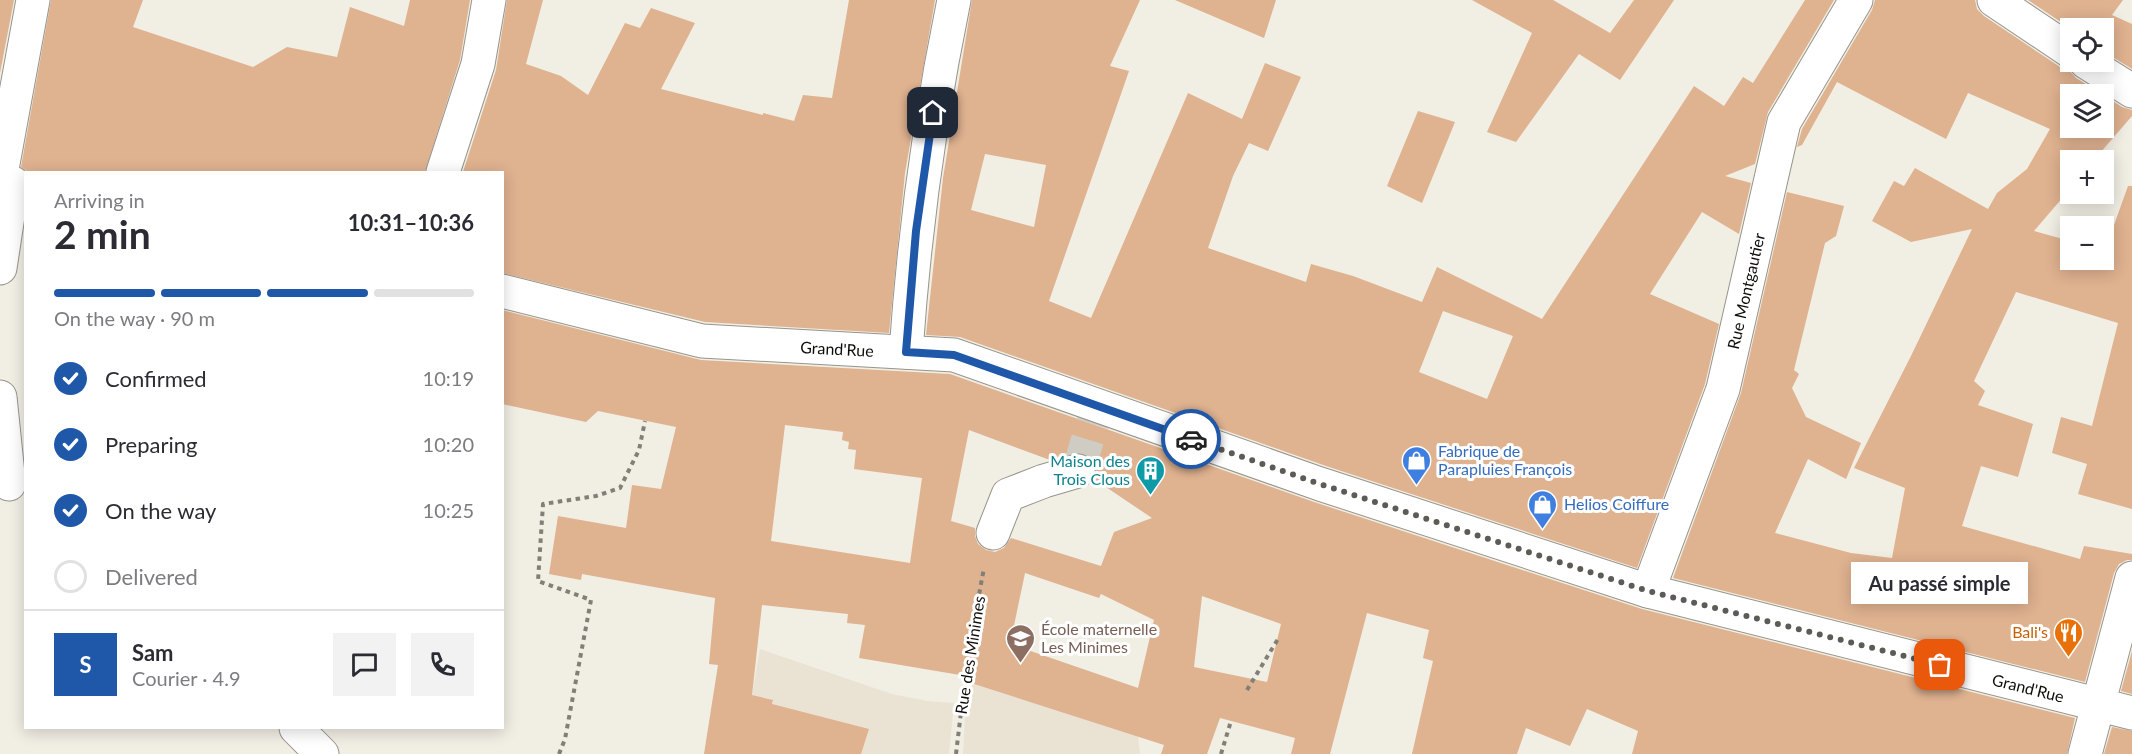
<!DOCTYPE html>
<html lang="en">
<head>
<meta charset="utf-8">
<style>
	body { margin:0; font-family:Lato,sans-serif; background:#f2f2f3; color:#2b2b33; height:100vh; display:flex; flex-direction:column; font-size:22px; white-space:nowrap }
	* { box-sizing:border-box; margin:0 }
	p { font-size:20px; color:#7c7c81 }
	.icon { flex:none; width:33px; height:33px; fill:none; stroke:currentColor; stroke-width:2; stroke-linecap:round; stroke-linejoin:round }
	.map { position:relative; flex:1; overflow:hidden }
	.side { position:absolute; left:24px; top:171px; width:480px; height:558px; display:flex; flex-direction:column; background:#fff; border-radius:0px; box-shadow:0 3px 15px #0003 }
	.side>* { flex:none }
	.buttons { position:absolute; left:2060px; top:18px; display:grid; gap:12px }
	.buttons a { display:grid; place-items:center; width:54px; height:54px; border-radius:0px; background:#fff; box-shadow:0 3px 15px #0003; font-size:30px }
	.pin { position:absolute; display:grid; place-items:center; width:51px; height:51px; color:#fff; margin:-26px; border-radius:12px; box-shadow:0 3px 9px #0006 }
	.courier { position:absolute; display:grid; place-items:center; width:60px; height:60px; margin:-30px; border:4px solid #1f57a9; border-radius:50%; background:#fff; color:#222; box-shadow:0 2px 8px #0007 }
	.bubble { position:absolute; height:42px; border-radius:0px; background:#fff; box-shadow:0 3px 15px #0003; font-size:20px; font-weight:700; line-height:42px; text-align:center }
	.summary em { font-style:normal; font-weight:700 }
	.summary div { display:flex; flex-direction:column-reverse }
	.summary { display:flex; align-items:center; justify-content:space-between; height:102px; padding:0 30px }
	h1 { font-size:39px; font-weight:700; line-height:45px }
	.bar { display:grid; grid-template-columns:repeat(4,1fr); gap:9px 6px; align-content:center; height:72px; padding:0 30px }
	.bar i { height:8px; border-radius:4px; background:#e1e1e2 }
	.bar .active { background:#1f57a9 }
	.bar p { grid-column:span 4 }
	.line { display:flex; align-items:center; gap:15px; padding:0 30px; border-top:2px solid #e1e1e2 }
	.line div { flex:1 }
	.round { display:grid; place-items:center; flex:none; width:63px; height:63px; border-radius:0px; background:#f2f2f3 }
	ol { padding:0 30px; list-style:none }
	li { display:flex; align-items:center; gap:18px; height:66px }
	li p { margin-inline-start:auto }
	li .icon { padding:6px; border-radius:50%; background:#1f57a9; color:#fff; stroke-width:4 }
	li:last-child { color:#7c7c81 }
	li i { width:33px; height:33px; border:3px solid #e1e1e2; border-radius:50% }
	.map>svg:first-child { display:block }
	.built { fill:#eae3d3 }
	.building { fill:#dfb290; fill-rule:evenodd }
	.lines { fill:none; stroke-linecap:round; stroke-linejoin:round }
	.minor-tunnel { stroke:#cfccc3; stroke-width:33; stroke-dasharray:33 16; stroke-linecap:butt }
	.minor-casing { stroke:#97948b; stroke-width:35 }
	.path { stroke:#817f78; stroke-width:4; stroke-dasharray:4.5 4.5; stroke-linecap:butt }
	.minor { stroke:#fff; stroke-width:33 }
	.done { stroke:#5d5b56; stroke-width:6; stroke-dasharray:0 10.8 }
	.route { stroke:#1f57a9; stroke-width:8 }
	.labels { text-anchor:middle; stroke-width:6; stroke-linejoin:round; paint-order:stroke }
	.street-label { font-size:16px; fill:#0d0c09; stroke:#fff }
	.shop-label { font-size:16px; fill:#366cbe; stroke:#fff; text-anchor:start }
	.culture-label { font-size:16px; fill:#0d838f; stroke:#fff; text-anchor:end }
	.education-label { font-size:16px; fill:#785e54; stroke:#fff; text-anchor:start }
	.food-label { font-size:16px; fill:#c56008; stroke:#fff; text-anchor:end }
</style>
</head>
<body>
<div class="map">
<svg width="2132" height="754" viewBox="0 0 2132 754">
	<rect width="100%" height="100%" fill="#f1eee4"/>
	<g class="built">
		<path d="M1001,568L1025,574L1010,644L1138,688L1145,704L1138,737L1140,754H963L966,700L971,683L976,632Z"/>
		<path d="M760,649L892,694L927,701L954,703L949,754H743L769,733L773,700L752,695Z"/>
	</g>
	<g class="building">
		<path d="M0,0H14L0,73Z"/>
		<path d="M51,0H143L133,27L253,67L287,47L337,57L350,7L404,26L410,0H470L460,60L425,172H28L21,167Z"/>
		<path d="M507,0H543L526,64L561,76L588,95L625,23L640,28L651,8L695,23L661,89L763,115V113L794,121L803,95L832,98L849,0H935L905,173L889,333L705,322L502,273V172H463L496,70Z"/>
		<path d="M972,0H1140L1110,66L1129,71L1049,301L1091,318L1188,93L1242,119L1265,63L1301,77L1268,151L1249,143L1233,176L1208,248L1306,282L1311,264L1353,276L1422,302L1437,267L1542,319L1694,86L1724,106L1743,77L1753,83L1805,0H1834L1768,112L1755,164L1725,176L1751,183L1739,234L1702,212L1650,294L1719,324L1705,384L1637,568L1326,466L960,337L926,335L943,178ZM985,154L1046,165L1034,227L971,210ZM1443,311L1513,336L1487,399L1419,372Z"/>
		<path d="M1175,0H1276L1264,38Z"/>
		<path d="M1472,0H1553L1610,33L1634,0H1674L1620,80L1579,54L1516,142L1487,132L1532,33Z"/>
		<path d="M1875,0H1975L1977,9L1984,16L2060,67L2069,70L2076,78L2102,94H2070V128H2103V95L2122,107L2132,110V116L2094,160H2070V189L2034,231L2070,241V260H2103V250H2105L2128,186H2132V509L2078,494L2087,464L2052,453L2061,417L2092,426L2118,323L2016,292L1974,381L1985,391L1978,405L2033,424L2018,477L1981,466L1962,526L2080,559L2084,546L2132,554V560H2127L2119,564L2114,573L2085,682L1673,578L1741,393L1787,192L1844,206L1836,236L1825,243L1794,370L1799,374L1792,388L1806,417L1861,443L1846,479L1808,459L1775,533L1851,553L1892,558L1905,488L1854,468L1911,356L1972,229L1911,242L1872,221L1894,181L1904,186L1915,168L1988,209L1997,193L2027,169L2050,129L1968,93L1946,139L1837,82L1802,145L1797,147L1802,129L1872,10Z"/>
		<path d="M2028,0H2123L2112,15L2132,24V69L2103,51V28H2070Z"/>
		<path d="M1418,111L1455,122L1422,203L1387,186Z"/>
		<path d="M502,310L701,360L950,374L1314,502L1642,609L2075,718L2067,754H1632L1638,731L1587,709L1570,746L1526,728L1517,754H1412L1433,661L1423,658L1429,630L1367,613L1330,754H1291L1295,738L1220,718L1207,754H1161L1164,745L971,683L972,677L859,658L865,625L847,623L848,614L762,605L752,695L773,700L772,704L869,729L861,754H704L718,665L709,664L715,598L582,574L581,580L549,574L558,516L626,528L632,485L661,489L676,427L598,411L586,422L502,404ZM785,425L843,432L842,440L849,442L848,449L856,450L854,469L922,478L910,563L771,541ZM969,430L1050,460L1073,453H1083L1091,458L1096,465L1094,479L1152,518L1114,532L1101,566L1011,538L1004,548L995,552L986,550L978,544L975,536V528L951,521ZM1025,573L1099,598L1101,594L1154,620L1138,688L1010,644ZM1202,596L1281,624L1267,682L1194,667Z"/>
		<path d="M2132,651V694L2121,691Z"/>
		<path d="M2112,727L2132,731V754H2104Z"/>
	</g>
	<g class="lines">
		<path class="minor-tunnel" d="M1078,471L1093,422"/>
		<defs>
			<g id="minor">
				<path d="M1994,0L2070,51"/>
				<path d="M2086,62L2132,91"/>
				<path d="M443,172L478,64L489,0"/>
				<path d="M0,180L33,0"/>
				<path d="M0,268L13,183"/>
				<path d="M502,291L702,341L954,355L1320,484L1648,591L2132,713"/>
				<path d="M906,352C914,234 930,116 954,0"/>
				<path d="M0,397L9,484"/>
				<path d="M993,533L1008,495L1044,481L1078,471"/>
				<path d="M1648,591L1723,389L1784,122L1856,0"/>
				<path d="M296,728L322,754"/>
				<path d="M2085,754L2132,578"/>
			</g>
		</defs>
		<use href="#minor" class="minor-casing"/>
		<g class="path">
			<path d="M1247,690L1278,639"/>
			<path d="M559,754L565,739L591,600L538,581L543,504L596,496L620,488L639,450L645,421"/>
			<path d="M956,754L968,653L984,568"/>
			<path d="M1221,754L1231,721"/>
		</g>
		<use href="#minor" class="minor"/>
	</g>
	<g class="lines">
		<path class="done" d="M1191,439L1320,484L1648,591L1940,665"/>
		<path class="route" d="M933,113L916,231L906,352L954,355L1191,439"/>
	</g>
	<defs>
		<symbol id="shop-pin" viewBox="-11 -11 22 30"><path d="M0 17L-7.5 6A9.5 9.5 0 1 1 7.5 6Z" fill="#3f7fe0" stroke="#fff"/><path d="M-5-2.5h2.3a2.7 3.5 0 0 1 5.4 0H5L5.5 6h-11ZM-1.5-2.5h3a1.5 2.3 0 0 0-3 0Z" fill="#fff"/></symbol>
		<symbol id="building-pin" viewBox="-11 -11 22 30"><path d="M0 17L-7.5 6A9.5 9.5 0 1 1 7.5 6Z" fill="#0f9aa8" stroke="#fff"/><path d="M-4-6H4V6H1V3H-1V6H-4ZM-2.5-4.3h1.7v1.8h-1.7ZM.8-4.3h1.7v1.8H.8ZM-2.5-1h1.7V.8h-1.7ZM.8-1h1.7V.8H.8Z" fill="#fff"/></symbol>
		<symbol id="restaurant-pin" viewBox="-11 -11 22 30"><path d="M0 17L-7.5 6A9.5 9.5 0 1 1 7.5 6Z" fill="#e8710a" stroke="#fff"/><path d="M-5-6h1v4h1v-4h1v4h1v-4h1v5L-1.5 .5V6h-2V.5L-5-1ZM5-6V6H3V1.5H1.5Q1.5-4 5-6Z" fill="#fff"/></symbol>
		<symbol id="school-pin" viewBox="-11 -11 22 30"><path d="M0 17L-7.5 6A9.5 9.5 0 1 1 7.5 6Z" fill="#8d6e63" stroke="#fff"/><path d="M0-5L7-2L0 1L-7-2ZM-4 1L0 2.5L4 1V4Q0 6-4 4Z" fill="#fff"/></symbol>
	</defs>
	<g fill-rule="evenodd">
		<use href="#shop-pin" x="1400" y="444" width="33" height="45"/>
		<use href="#building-pin" x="1134" y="454" width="33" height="45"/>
		<use href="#shop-pin" x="1526" y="488" width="33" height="45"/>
		<use href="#restaurant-pin" x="2052" y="616" width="33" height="45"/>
		<use href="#school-pin" x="1004" y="622" width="33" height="45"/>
	</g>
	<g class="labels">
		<g class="street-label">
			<text transform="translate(1746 291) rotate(-77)" y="6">Rue Montgautier</text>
			<text transform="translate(837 349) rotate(3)" y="6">Grand'Rue</text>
			<text transform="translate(970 655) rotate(-81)" y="6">Rue des Minimes</text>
			<text transform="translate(2028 688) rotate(14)" y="6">Grand'Rue</text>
		</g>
		<g class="shop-label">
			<text x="1438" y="457">Fabrique de<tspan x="1438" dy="18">Parapluies François</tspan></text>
			<text x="1564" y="510">Helios Coiffure</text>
		</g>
		<g class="culture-label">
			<text x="1130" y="467">Maison des<tspan x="1130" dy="18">Trois Clous</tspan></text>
		</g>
		<g class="education-label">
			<text x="1041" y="635">École maternelle<tspan x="1041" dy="18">Les Minimes</tspan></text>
		</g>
		<g class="food-label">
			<text x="2048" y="638">Bali's</text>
		</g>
	</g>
</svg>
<div class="buttons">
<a><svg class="icon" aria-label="locate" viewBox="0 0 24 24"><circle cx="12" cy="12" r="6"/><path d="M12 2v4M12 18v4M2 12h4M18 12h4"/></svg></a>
<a><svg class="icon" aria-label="layers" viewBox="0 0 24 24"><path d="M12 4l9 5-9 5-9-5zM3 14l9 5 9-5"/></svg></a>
<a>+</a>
<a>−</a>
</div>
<div class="pin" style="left:1940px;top:665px;background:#ea580c"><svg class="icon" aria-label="bag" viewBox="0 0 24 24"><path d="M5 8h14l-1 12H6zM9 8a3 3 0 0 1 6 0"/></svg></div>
<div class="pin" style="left:933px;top:113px;background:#1f2937"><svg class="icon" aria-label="home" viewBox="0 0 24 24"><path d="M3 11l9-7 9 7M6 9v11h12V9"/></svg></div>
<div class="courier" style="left:1191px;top:439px"><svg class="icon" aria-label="car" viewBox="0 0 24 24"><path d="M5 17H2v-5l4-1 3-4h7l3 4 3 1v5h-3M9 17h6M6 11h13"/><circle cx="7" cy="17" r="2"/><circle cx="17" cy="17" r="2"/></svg></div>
<div class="bubble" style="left:1851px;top:562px;width:177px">Au passé simple</div>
<section class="side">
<div class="summary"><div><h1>2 min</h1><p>Arriving in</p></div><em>10:31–10:36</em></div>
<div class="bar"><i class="active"></i><i class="active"></i><i class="active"></i><i></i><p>On the way · 90 m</p></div>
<ol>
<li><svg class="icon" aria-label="check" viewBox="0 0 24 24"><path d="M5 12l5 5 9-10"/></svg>Confirmed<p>10:19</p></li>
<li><svg class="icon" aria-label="check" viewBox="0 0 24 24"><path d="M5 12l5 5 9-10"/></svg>Preparing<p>10:20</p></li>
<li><svg class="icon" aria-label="check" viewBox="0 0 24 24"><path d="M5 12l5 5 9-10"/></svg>On the way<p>10:25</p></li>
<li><i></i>Delivered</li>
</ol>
<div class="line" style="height:108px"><b class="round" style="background:#1f57a9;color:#fff">S</b><div><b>Sam</b><p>Courier · 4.9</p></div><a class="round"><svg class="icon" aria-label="chat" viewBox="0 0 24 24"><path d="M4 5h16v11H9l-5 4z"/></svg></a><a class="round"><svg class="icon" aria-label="phone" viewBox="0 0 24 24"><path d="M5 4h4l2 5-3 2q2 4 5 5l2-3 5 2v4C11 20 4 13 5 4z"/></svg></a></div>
</section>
</div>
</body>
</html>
